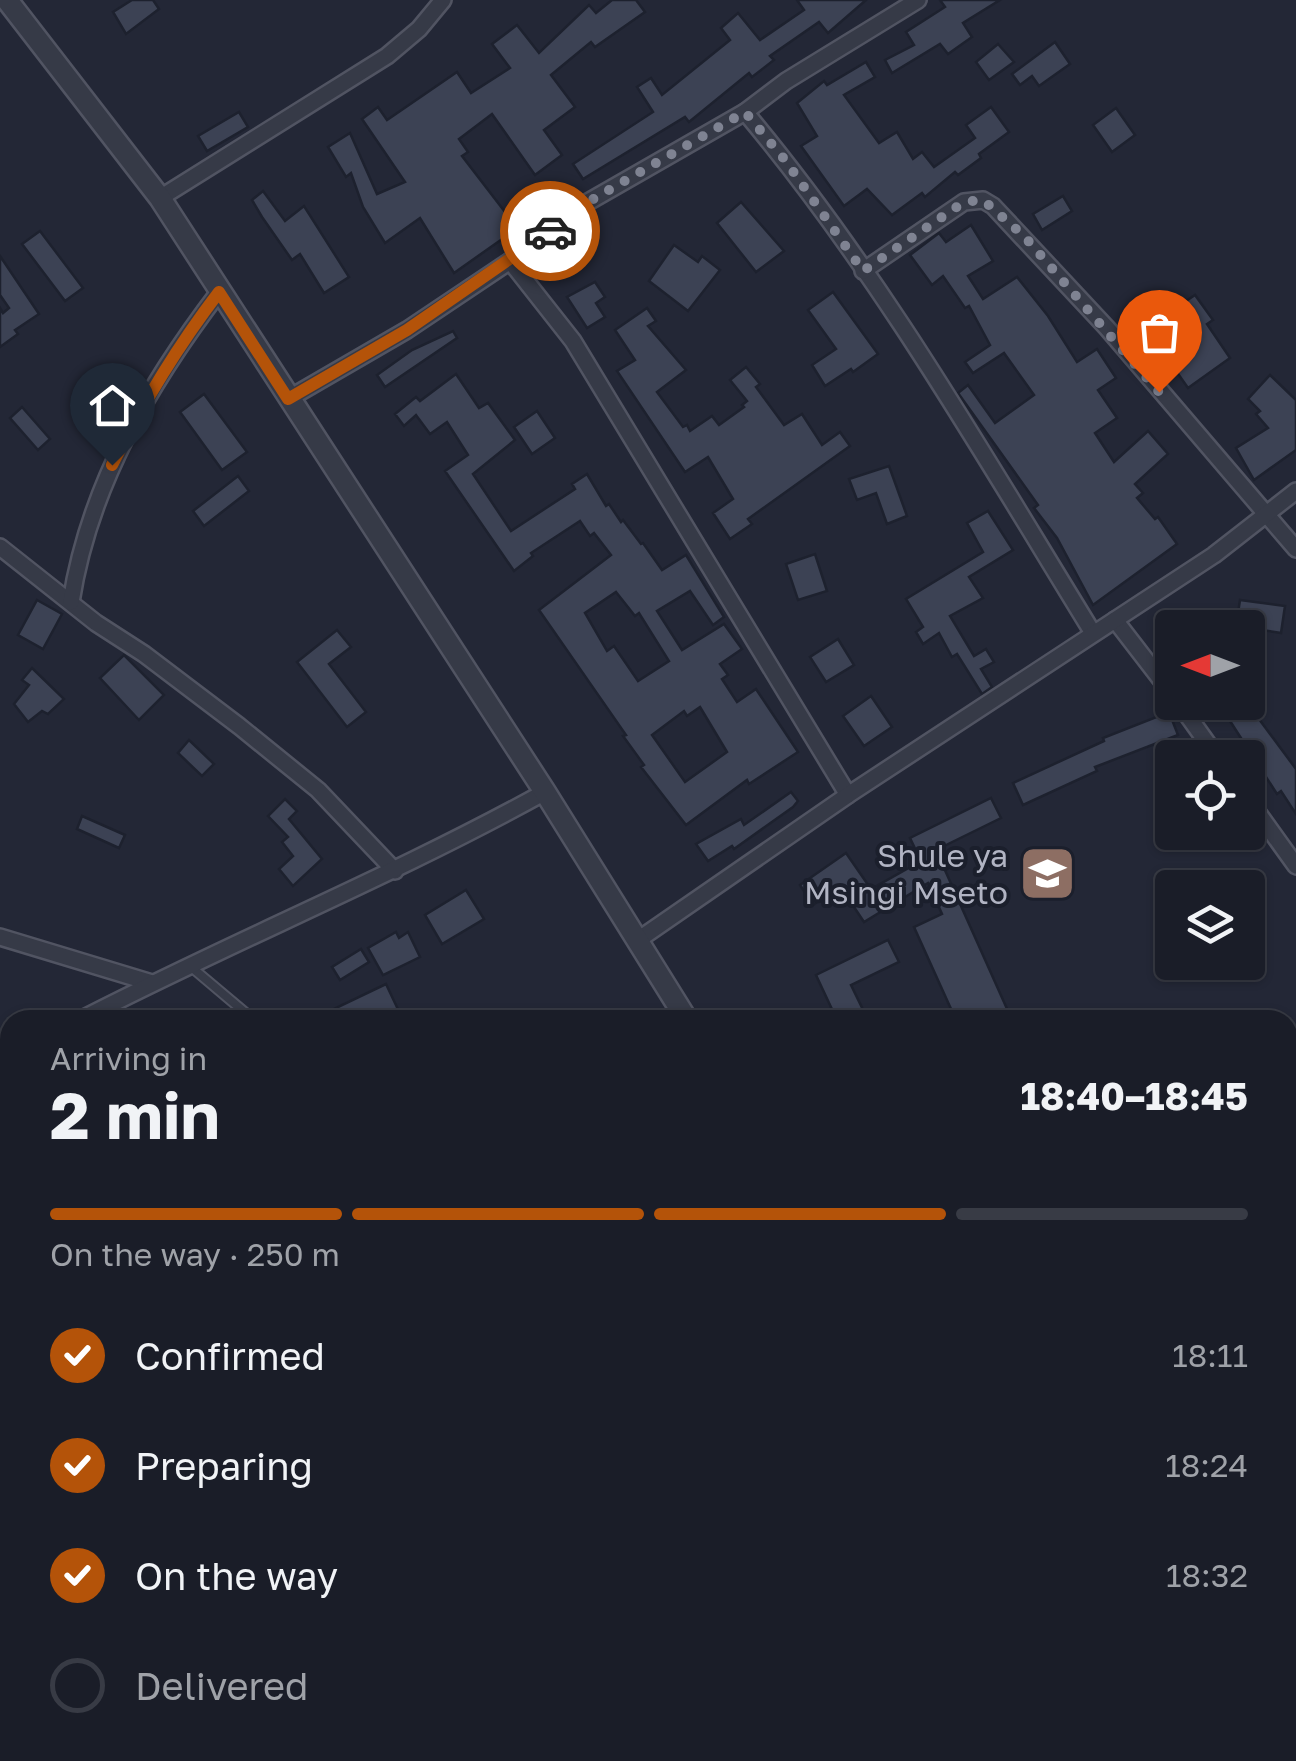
<!DOCTYPE html>
<html lang="en">
<head>
<meta charset="utf-8">
<style>
	body { margin:0; font-family:"Golos Text",sans-serif; background:#232630; color:#f1f3f6; height:100vh; display:flex; flex-direction:column; font-size:38px; white-space:nowrap }
	* { box-sizing:border-box; margin:0 }
	p { font-size:32px; color:#9fa2a8 }
	.icon { flex:none; width:55px; height:55px; fill:none; stroke:currentColor; stroke-width:2; stroke-linecap:round; stroke-linejoin:round }
	.map { position:relative; flex:1; overflow:hidden }
	.side { position:absolute; left:0px; top:1010px; width:1298px; height:752px; display:flex; flex-direction:column; background:#1a1d28; border-radius:30px 30px 0 0; box-shadow:0 2px 8px #0004,0 0 0 2px #383b45 }
	.side>* { flex:none }
	.needle { width:65px; rotate:270deg }
	.buttons { position:absolute; left:1155px; top:610px; display:grid; gap:20px }
	.buttons a { display:grid; place-items:center; width:110px; height:110px; border-radius:10px; background:#1a1d28; box-shadow:0 2px 8px #0004,0 0 0 2px #383b45; font-size:50px }
	.pin { position:absolute; display:grid; place-items:center; width:85px; height:85px; color:#fff; margin:-102px -42px; border-radius:50% 50% 50% 0; rotate:-45deg; box-shadow:0 0 10px #0007 }
	.pin .icon { rotate:45deg }
	.courier { position:absolute; display:grid; place-items:center; width:100px; height:100px; margin:-50px; border:8px solid #b45309; border-radius:50%; background:#fff; color:#222; box-shadow:0 2px 12px #0007 }
	.headline em { font-style:normal; font-weight:700 }
	.headline div { display:flex; flex-direction:column-reverse }
	.headline { display:flex; align-items:center; justify-content:space-between; height:170px; padding:0 50px }
	h1 { font-size:65px; font-weight:700; line-height:75px }
	.bar { display:grid; grid-template-columns:repeat(4,1fr); gap:15px 10px; align-content:center; height:120px; padding:0 50px }
	.bar i { height:12px; border-radius:8px; background:#383b45 }
	.bar .active { background:#b45309 }
	.bar p { grid-column:span 4 }
	ol { padding:0 50px; list-style:none }
	li { display:flex; align-items:center; gap:30px; height:110px }
	li p { margin-inline-start:auto }
	li .icon { padding:10px; border-radius:50%; background:#b45309; color:#fff; stroke-width:4 }
	li:last-child { color:#9fa2a8 }
	li i { width:55px; height:55px; border:5px solid #383b45; border-radius:50% }
	.map>svg:first-child { display:block }
	.building { fill:#3c4254; stroke:#1d212e; stroke-width:2.5; fill-rule:evenodd }
	.lines { fill:none; stroke-linecap:round; stroke-linejoin:round }
	.service-casing { stroke:#515462; stroke-width:12 }
	.minor-casing { stroke:#515462; stroke-width:20 }
	.tertiary-casing { stroke:#515462; stroke-width:25 }
	.service { stroke:#363a47; stroke-width:8 }
	.minor { stroke:#363a47; stroke-width:15 }
	.tertiary { stroke:#363a47; stroke-width:20 }
	.done { stroke:#7f8392; stroke-width:10; stroke-dasharray:0 18 }
	.route { stroke:#b45309; stroke-width:12 }
	.labels { text-anchor:middle; stroke-width:8; stroke-linejoin:round; paint-order:stroke }
	.poi-label { font-size:32px; fill:#b1b4c3; stroke:#1b1f2c; text-anchor:end }
</style>
</head>
<body>
<div class="map">
<svg width="1296" height="1761" viewBox="0 0 1296 1761">
	<rect width="100%" height="100%" fill="#232736"/>
	<g class="building">
		<path d="M132,0H153L159,9L126,34L113,12Z"/>
		<path d="M612,0H636L645,12L595,47L591,42L551,75L575,107L544,130L562,155L535,175L492,114L459,139L468,152L462,156L505,212L524,196L539,213L454,273L420,218L385,243L363,207L351,173L346,177L328,147L350,133L377,194L405,182L362,119L378,107L387,120L457,72L471,93L510,68L492,44L517,25L539,53L589,5L596,13Z"/>
		<path d="M797,0H866L828,33L819,22L770,56L774,60L752,77L749,73L689,122L685,117L583,179L573,164L653,112L637,87L651,78L662,95L730,40L721,28L738,13L760,40L804,10Z"/>
		<path d="M940,0H1000L963,23L972,37L948,54L940,44L892,73L885,60L914,45L906,32L945,7Z"/>
		<path d="M1055,42L1070,64L1039,86L1032,76L1020,85L1012,74Z"/>
		<path d="M998,44L1014,62L989,80L976,62Z"/>
		<path d="M866,62L875,77L844,95L879,143L897,132L913,159L922,152L934,167L975,138L966,125L991,107L1009,132L979,154L981,158L958,175L955,172L925,197L922,193L892,215L867,189L844,206L801,146L817,136L797,103L824,81L827,85Z"/>
		<path d="M1116,108L1135,135L1112,152L1093,125Z"/>
		<path d="M239,112L248,127L207,151L198,136Z"/>
		<path d="M263,191L285,221L304,206L349,277L324,293L300,254L292,260L262,217L252,200Z"/>
		<path d="M1063,196L1072,211L1042,230L1033,214Z"/>
		<path d="M741,202L784,251L756,272L717,223Z"/>
		<path d="M971,225L993,261L968,276L983,299L1017,277L1048,316L1077,362L1097,349L1116,378L1098,390L1117,418L1095,433L1114,462L1148,431L1168,454L1135,484L1143,493L1137,498L1155,519L1158,517L1177,544L1093,605L1057,538L1034,508L1038,505L958,393L968,385L995,423L1034,395L1004,353L973,373L965,362L990,345L969,306L965,308L943,276L932,285L910,255L939,233L946,242Z"/>
		<path d="M40,231L83,288L65,301L22,244Z"/>
		<path d="M674,245L698,262L702,256L720,270L688,311L649,281Z"/>
		<path d="M0,256L39,314L15,330L18,334L0,347V308L3,313L9,308L0,295Z"/>
		<path d="M595,282L605,297L596,303L605,317L587,328L567,297Z"/>
		<path d="M833,292L878,354L853,372L851,369L825,386L812,365L836,349L808,310Z"/>
		<path d="M1195,295L1213,320L1207,324L1230,358L1188,388L1146,328Z"/>
		<path d="M647,308L656,321L648,326L686,370L657,392L683,427L687,425L690,431L712,416L719,425L744,407L742,405L747,401L730,380L746,367L760,384L756,387L784,425L802,414L822,445L840,432L850,446L748,519L752,524L730,539L713,513L733,499L708,457L685,472L617,371L635,360L615,330Z"/>
		<path d="M453,331L457,338L385,387L377,375L412,350Z"/>
		<path d="M456,374L479,408L488,403L515,440L473,474L511,531L575,489L572,484L587,474L606,506L609,504L621,522L623,520L641,544L643,543L662,570L686,555L724,617L713,625L690,591L657,611L682,650L724,624L742,649L720,664L728,675L722,679L737,702L756,689L798,752L749,784L747,780L686,825L641,767L644,765L623,736L626,735L539,610L611,555L594,533L590,536L580,521L531,553L533,556L514,571L445,471L468,455L447,422L430,434L416,415L404,426L395,414L416,397L420,401ZM616,592L635,616L639,613L669,661L638,681L614,646L607,651L585,613ZM700,707L727,752L685,782L652,735L684,711L687,716Z"/>
		<path d="M1270,375L1296,400V450L1254,480L1236,448L1268,428L1256,414L1260,411L1248,399Z"/>
		<path d="M204,394L247,452L222,470L180,412Z"/>
		<path d="M22,407L50,439L38,450L10,418Z"/>
		<path d="M537,411L555,438L532,454L514,427Z"/>
		<path d="M889,466L907,516L887,524L876,493L857,500L849,479Z"/>
		<path d="M238,476L249,491L204,526L193,511Z"/>
		<path d="M988,511L1013,550L969,577L983,598L950,616L974,656L986,649L994,662L981,669L992,687L982,694L957,654L952,657L939,633L923,644L916,632L923,627L906,599L983,552L967,523Z"/>
		<path d="M815,554L827,591L798,600L786,564Z"/>
		<path d="M37,600L62,614L43,649L18,635Z"/>
		<path d="M1240,600L1285,606L1281,633L1236,626Z"/>
		<path d="M337,630L351,647L329,664L366,712L347,727L297,662Z"/>
		<path d="M838,639L854,665L826,682L810,657Z"/>
		<path d="M124,655L164,695L139,720L100,678Z"/>
		<path d="M32,668L64,699L48,714L42,711L28,722L14,704L29,685L22,680Z"/>
		<path d="M871,696L892,727L864,746L843,716Z"/>
		<path d="M1250,707L1296,769V814L1281,791L1277,794L1230,721Z"/>
		<path d="M1169,712L1178,735L1095,767L1097,771L1023,805L1013,783L1104,741L1103,738Z"/>
		<path d="M189,740L214,764L202,776L178,753Z"/>
		<path d="M791,792L798,801L793,807L734,849L732,846L708,861L696,844L741,819L744,825Z"/>
		<path d="M991,798L1001,818L936,850L1012,1020H956L914,927L942,914L928,883L864,922L840,886L813,905L800,885L846,853L871,889L921,861L910,838Z"/>
		<path d="M285,799L297,811L289,819L322,859L293,886L279,869L293,856L282,842L288,837L268,816Z"/>
		<path d="M82,816L125,835L119,848L77,829Z"/>
		<path d="M466,890L484,919L442,944L425,915Z"/>
		<path d="M396,932L399,938L408,932L420,957L383,975L368,948Z"/>
		<path d="M888,940L899,962L851,985L868,1020H837L816,975Z"/>
		<path d="M361,949L369,962L340,980L332,967Z"/>
		<path d="M386,984L403,1020H311Z"/>
	</g>
	<g class="lines">
		<defs>
			<path id="service" d="M190,966L254,1020"/>
			<g id="minor">
				<path d="M745,112C879,272 984,456 1093,633"/>
				<path d="M160,198L387,56L419,29L443,0"/>
				<path d="M510,261L573,341L848,795"/>
				<path d="M863,271L964,202L983,200L993,206L1107,328L1296,549"/>
				<path d="M288,399L407,330L510,261L588,202L745,112L786,81L918,0"/>
				<path d="M0,547L96,623L144,654L239,726L318,790L395,871"/>
				<path d="M71,602C89,486 149,384 219,292"/>
				<path d="M1115,620L1172,694"/>
				<path d="M1178,702L1218,758"/>
				<path d="M1248,799L1296,866"/>
				<path d="M0,937L152,983"/>
				<path d="M638,940L848,795L1214,555L1296,491"/>
				<path d="M80,1020C233,941 393,876 545,792"/>
				<path d="M0,1061L10,1056"/>
				<path d="M1288,1222L1296,1217"/>
				<path d="M0,1286L10,1280"/>
				<path d="M1288,1452L1296,1462"/>
				<path d="M0,1533L10,1561"/>
				<path d="M1288,1741L1296,1750"/>
				<path d="M528,1752L532,1761"/>
				<path d="M603,1752L609,1761"/>
				<path d="M649,1761L669,1752"/>
				<path d="M1015,1761L1035,1752"/>
			</g>
			<g id="tertiary">
				<path d="M7,0L160,198L545,792L687,1020"/>
				<path d="M1100,1752L1103,1761"/>
				<path d="M39,1761L58,1752"/>
			</g>
		</defs>
		<use href="#service" class="service-casing"/>
		<use href="#minor" class="minor-casing"/>
		<use href="#tertiary" class="tertiary-casing"/>
		<use href="#service" class="service"/>
		<use href="#minor" class="minor"/>
		<use href="#tertiary" class="tertiary"/>
	</g>
	<g class="lines">
		<path class="done" d="M550,231L588,202L745,112L785,160L863,271L964,202L983,200L1024,236L1159,392"/>
		<path class="route" d="M112,465C143,403 177,347 219,292L288,399L407,330L550,231"/>
	</g>
	<defs>
		<symbol id="school-square" viewBox="-11 -11 22 22"><rect x="-9" y="-9" width="18" height="18" rx="4" fill="#8d6e63" stroke="#1b1f2c"/><path d="M0-5L7-2L0 1L-7-2ZM-4 1L0 2.5L4 1V4Q0 6-4 4Z" fill="#fff"/></symbol>
	</defs>
	<g fill-rule="evenodd">
		<use href="#school-square" x="1016" y="842" width="63" height="63"/>
	</g>
	<g class="labels">
		<g class="poi-label">
			<text x="1008" y="867">Shule ya<tspan x="1008" dy="37">Msingi Mseto</tspan></text>
		</g>
	</g>
</svg>
<div class="buttons">
<a><svg class="needle" viewBox="-14 -14 28 28"><path d="M0-13l5 13h-10z" fill="#e53935"/><path d="M0 13l5-13h-10z" fill="#9fa2a8"/></svg></a>
<a><svg class="icon" aria-label="locate" viewBox="0 0 24 24"><circle cx="12" cy="12" r="6"/><path d="M12 2v4M12 18v4M2 12h4M18 12h4"/></svg></a>
<a><svg class="icon" aria-label="layers" viewBox="0 0 24 24"><path d="M12 4l9 5-9 5-9-5zM3 14l9 5 9-5"/></svg></a>
</div>
<div class="pin" style="left:1159px;top:392px;background:#ea580c"><svg class="icon" aria-label="bag" viewBox="0 0 24 24"><path d="M5 8h14l-1 12H6zM9 8a3 3 0 0 1 6 0"/></svg></div>
<div class="pin" style="left:112px;top:465px;background:#1f2937"><svg class="icon" aria-label="home" viewBox="0 0 24 24"><path d="M3 11l9-7 9 7M6 9v11h12V9"/></svg></div>
<div class="courier" style="left:550px;top:231px"><svg class="icon" aria-label="car" viewBox="0 0 24 24"><path d="M5 17H2v-5l4-1 3-4h7l3 4 3 1v5h-3M9 17h6M6 11h13"/><circle cx="7" cy="17" r="2"/><circle cx="17" cy="17" r="2"/></svg></div>
<section class="side">
<div class="headline"><div><h1>2 min</h1><p>Arriving in</p></div><em>18:40–18:45</em></div>
<div class="bar"><i class="active"></i><i class="active"></i><i class="active"></i><i></i><p>On the way · 250 m</p></div>
<ol>
<li><svg class="icon" aria-label="check" viewBox="0 0 24 24"><path d="M5 12l5 5 9-10"/></svg>Confirmed<p>18:11</p></li>
<li><svg class="icon" aria-label="check" viewBox="0 0 24 24"><path d="M5 12l5 5 9-10"/></svg>Preparing<p>18:24</p></li>
<li><svg class="icon" aria-label="check" viewBox="0 0 24 24"><path d="M5 12l5 5 9-10"/></svg>On the way<p>18:32</p></li>
<li><i></i>Delivered</li>
</ol>
</section>
</div>
</body>
</html>
